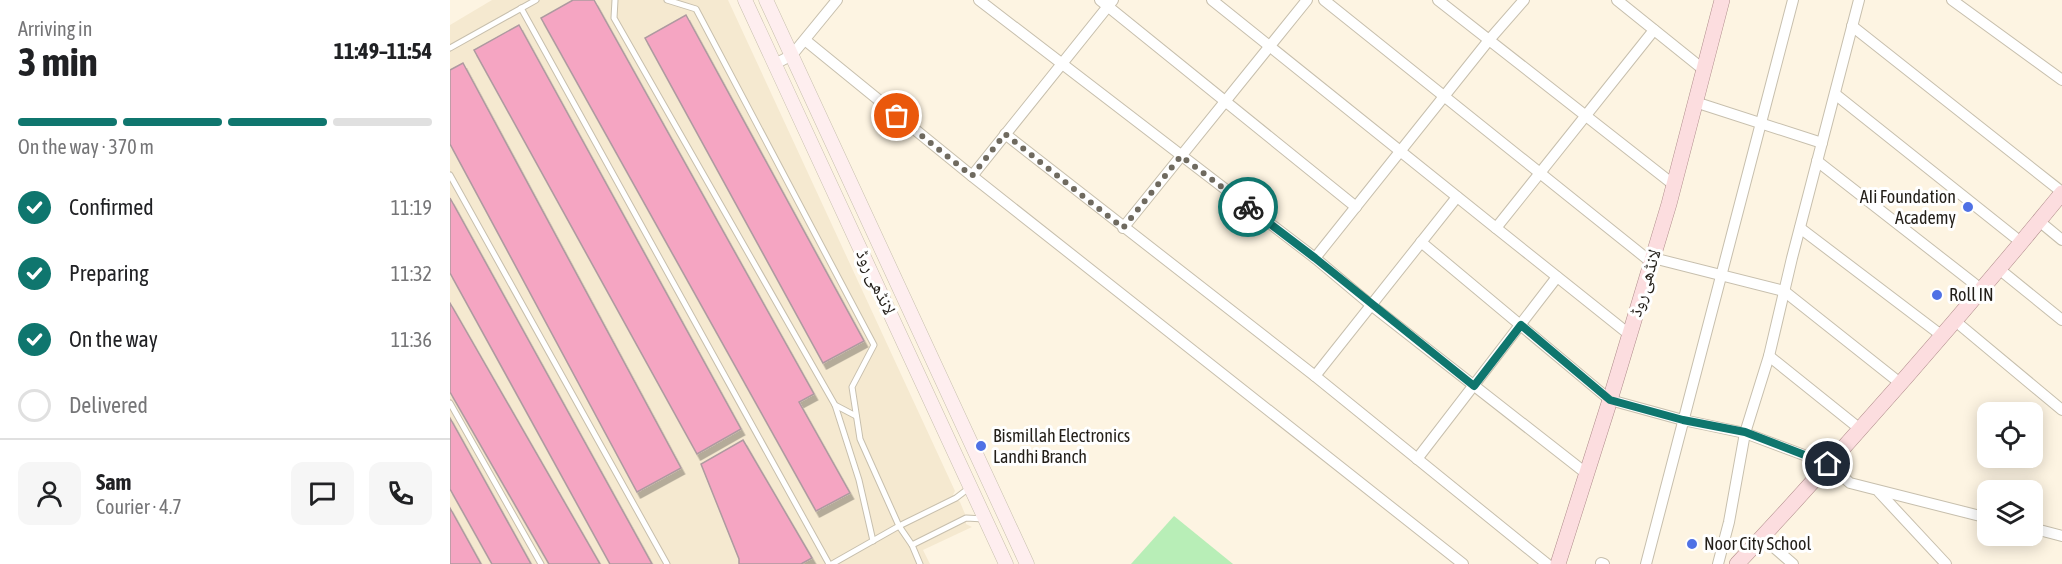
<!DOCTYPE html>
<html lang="en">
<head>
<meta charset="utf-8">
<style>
	body { margin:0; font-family:"Asap Condensed","Noto Naskh Arabic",sans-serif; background:#f6f6f6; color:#202124; height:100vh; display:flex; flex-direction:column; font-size:22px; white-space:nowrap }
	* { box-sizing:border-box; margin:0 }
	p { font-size:20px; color:#757577 }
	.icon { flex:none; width:33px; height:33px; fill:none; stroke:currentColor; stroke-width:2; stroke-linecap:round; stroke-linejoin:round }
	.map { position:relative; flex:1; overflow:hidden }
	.panel { display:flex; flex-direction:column; background:#fff; width:450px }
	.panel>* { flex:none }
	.fabs { position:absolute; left:1527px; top:402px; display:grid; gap:12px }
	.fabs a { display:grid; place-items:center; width:66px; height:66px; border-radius:12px; background:#fff; box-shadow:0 3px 15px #0003; font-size:30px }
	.pin { position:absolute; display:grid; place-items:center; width:51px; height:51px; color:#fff; margin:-26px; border:3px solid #fff; border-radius:50%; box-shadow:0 2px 6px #0007 }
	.courier { position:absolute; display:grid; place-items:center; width:60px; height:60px; margin:-30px; border:4px solid #0f766e; border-radius:50%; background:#fff; color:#222; box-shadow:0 2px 8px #0007 }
	.overview em { font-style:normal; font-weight:700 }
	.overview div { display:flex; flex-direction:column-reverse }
	.overview { display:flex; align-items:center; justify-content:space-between; height:102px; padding:0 18px }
	h1 { font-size:39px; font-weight:700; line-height:45px }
	.bar { display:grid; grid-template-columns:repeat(4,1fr); gap:9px 6px; align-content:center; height:72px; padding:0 18px }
	.bar i { height:8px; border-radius:4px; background:#e0e0e0 }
	.bar .selected { background:#0f766e }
	.bar p { grid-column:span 4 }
	.line { display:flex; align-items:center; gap:15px; padding:0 18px; border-top:2px solid #e0e0e0 }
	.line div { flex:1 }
	.round { display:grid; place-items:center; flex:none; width:63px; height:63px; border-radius:12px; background:#f6f6f6 }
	ol { padding:0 18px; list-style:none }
	li { display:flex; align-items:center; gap:18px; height:66px }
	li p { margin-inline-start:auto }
	li .icon { padding:6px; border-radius:50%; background:#0f766e; color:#fff; stroke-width:4 }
	li:last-child { color:#757577 }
	li i { width:33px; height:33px; border:3px solid #e0e0e0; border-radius:50% }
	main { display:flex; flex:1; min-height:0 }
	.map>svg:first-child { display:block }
	.built { fill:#f5e9d0 }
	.green { fill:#b8eeb7 }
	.building { fill:#f5a5c2; stroke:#ae9aa0; stroke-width:1.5; filter:url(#shadow) }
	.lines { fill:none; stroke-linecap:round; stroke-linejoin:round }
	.service-casing { stroke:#c7bfad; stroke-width:7 }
	.minor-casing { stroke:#c7bfad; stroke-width:12 }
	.secondary-casing { stroke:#c7bfad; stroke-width:15 }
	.primary-casing { stroke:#af8c8b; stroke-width:16 }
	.service { stroke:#fff; stroke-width:5 }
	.minor { stroke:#fff; stroke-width:10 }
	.secondary { stroke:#feeeef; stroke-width:14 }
	.primary { stroke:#fcdddf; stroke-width:15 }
	.done { stroke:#6f6a5f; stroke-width:6; stroke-dasharray:0 10.8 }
	.route { stroke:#0f766e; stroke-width:8 }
	.poi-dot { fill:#4f71e5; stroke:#fff; stroke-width:2 }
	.labels { text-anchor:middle; stroke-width:6; stroke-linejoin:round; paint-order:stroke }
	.poi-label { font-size:18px; fill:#231f19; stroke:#fff; text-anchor:start }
	.street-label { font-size:18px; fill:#231f19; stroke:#fff }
</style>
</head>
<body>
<main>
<section class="panel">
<div class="overview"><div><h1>3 min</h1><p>Arriving in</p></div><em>11:49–11:54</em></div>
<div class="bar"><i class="selected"></i><i class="selected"></i><i class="selected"></i><i></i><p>On the way · 370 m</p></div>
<ol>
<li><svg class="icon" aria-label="check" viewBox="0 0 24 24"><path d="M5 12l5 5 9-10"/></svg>Confirmed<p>11:19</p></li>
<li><svg class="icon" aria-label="check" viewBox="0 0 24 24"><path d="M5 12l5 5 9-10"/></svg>Preparing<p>11:32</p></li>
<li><svg class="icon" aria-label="check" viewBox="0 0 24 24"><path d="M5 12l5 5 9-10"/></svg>On the way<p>11:36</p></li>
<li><i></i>Delivered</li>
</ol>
<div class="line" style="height:108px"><a class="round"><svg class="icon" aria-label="person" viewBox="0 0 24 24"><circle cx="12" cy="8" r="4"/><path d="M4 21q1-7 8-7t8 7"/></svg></a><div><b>Sam</b><p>Courier · 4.7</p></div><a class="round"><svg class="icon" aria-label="chat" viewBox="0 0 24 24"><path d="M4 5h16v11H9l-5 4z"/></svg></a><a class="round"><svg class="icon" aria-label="phone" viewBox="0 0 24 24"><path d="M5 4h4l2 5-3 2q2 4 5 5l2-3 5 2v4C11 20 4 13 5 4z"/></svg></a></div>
</section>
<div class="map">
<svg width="1612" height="564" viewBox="0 0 1612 564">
	<defs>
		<filter id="shadow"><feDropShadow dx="3.5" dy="6" stdDeviation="0" flood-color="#0004"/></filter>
	</defs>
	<rect width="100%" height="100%" fill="#fdf4e2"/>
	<path class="built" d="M42,0H278L505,491L503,495L510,502L515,514L516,524L522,527L473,550L480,564H0V25Z"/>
	<path class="green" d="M724,516L783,564H681Z"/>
	<g class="building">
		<path d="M123,0H144L364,394L349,402L400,493L366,511L91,18Z"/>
		<path d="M236,15L414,341L373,363L195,38Z"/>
		<path d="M69,25L291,429L247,454L24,50Z"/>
		<path d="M13,63L231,468L187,492L0,144V70Z"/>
		<path d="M0,198L202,564H160L0,273Z"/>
		<path d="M0,303L150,564H99L0,392Z"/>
		<path d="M0,418L81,564H42L0,489Z"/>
		<path d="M293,440L362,558L351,564H289V559L251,464Z"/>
		<path d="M0,508L31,564H0Z"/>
	</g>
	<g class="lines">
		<defs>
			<g id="service">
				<path d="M165,0L164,18L385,405L406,416"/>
				<path d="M217,0L246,9L424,345L402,387L410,439L449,526L462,545L470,564"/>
				<path d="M71,8L379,564"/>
				<path d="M0,48L86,0"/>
				<path d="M0,175L217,564"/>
				<path d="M0,403L91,564"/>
				<path d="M385,405L409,480L423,541"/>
				<path d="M462,545L516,518L534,519"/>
				<path d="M382,564L449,526L506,498L519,488"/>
			</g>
			<g id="minor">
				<path d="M529,0L865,258"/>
				<path d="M650,0L906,207"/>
				<path d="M762,0L1046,228L1204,30"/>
				<path d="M874,0L1201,262"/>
				<path d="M988,0L1224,185"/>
				<path d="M1074,0L1039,40L865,258L921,305L1137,474"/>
				<path d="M1167,0L1254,70"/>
				<path d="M1502,0L1612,80"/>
				<path d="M1402,26L1612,192"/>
				<path d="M355,40L522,176L1013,564"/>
				<path d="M325,64L342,55L387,0"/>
				<path d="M1385,94L1572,243"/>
				<path d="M1245,102L1372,143"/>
				<path d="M555,134L865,376L1097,564"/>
				<path d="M1367,161L1531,289"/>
				<path d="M522,176L663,0"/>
				<path d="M1589,221L1612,240"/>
				<path d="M673,228L857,0"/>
				<path d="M1046,228L1180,335"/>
				<path d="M1350,228L1491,335"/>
				<path d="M971,242L1160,400L1233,420L1295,433L1378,464L1400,483L1538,518"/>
				<path d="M1203,258L1334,291L1450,383"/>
				<path d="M1549,269L1612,320"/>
				<path d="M1504,320L1612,410"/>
				<path d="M1319,356L1410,429"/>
				<path d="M865,376L1007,197"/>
				<path d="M967,459L1107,277"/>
				<path d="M1429,492L1496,564"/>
				<path d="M1582,528L1612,536"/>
				<path d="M1312,537L1343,564"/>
				<path d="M1151,563L1154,564"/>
				<path d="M1196,564L1343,0"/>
				<path d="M1268,564L1279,522L1295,433L1319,356L1342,258L1409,0"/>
			</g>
			<g id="secondary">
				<path d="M295,0L556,564"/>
				<path d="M316,0L577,564"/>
			</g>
			<g id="primary">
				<path d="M1108,564L1160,400L1219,204L1272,0"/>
				<path d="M1287,564C1399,444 1508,320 1612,193"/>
			</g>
		</defs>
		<use href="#service" class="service-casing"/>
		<use href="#minor" class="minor-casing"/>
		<use href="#secondary" class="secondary-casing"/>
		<use href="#primary" class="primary-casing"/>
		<use href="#service" class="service"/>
		<use href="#minor" class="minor"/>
		<use href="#secondary" class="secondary"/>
		<use href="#primary" class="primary"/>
	</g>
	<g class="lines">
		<path class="done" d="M447,116L522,176L555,134L673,228L731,156L798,207"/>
		<path class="route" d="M798,207L865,258L1024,386L1071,325L1160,400L1233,420L1295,432L1378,464"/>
	</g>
	<g class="poi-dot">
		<circle cx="1518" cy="207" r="6"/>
		<circle cx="1487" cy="295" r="6"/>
		<circle cx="531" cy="446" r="6"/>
		<circle cx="1242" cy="544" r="6"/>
	</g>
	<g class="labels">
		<g class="poi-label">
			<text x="1506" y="203" text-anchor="end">AIi Foundation<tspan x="1506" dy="21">Academy</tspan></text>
			<text x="1499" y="301">Roll IN</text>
			<text x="543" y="442">Bismillah Electronics<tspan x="543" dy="21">Landhi Branch</tspan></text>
			<text x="1254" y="550">Noor City School</text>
		</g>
		<g class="street-label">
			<text transform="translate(426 282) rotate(65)" y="6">لانڈھی روڈ</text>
			<text transform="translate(1195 283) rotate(-73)" y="6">لانڈھی روڈ</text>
		</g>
	</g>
</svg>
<div class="fabs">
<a><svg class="icon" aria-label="locate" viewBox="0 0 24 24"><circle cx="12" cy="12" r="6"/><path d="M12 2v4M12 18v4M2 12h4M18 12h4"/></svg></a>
<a><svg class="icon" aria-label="layers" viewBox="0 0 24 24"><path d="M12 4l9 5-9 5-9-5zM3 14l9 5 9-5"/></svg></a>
</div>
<div class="pin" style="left:447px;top:116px;background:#ea580c"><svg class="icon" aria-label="bag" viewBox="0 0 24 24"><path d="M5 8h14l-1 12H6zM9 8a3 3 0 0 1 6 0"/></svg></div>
<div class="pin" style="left:1378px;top:464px;background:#1f2937"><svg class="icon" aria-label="home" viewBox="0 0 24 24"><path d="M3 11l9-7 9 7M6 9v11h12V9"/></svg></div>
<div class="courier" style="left:798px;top:207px"><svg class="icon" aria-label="bike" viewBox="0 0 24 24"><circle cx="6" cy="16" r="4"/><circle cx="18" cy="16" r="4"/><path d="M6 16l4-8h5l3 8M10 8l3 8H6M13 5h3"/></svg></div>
</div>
</main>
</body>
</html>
